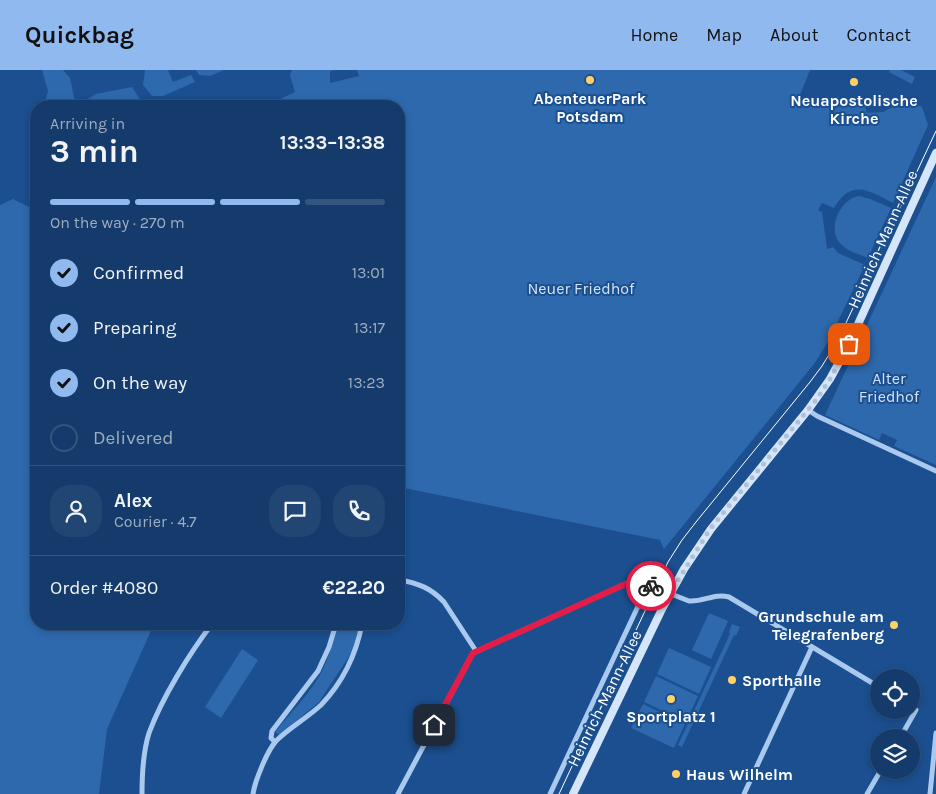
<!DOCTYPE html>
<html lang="en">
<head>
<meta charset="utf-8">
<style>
	body { margin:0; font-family:Karla,sans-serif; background:#214673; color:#f1f3f6; height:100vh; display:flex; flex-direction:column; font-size:19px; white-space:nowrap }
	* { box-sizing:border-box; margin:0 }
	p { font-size:16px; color:#9dadc1 }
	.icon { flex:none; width:28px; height:28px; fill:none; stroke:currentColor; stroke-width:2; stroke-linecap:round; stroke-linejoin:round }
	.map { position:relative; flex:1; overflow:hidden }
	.drawer { position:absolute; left:30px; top:30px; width:375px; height:530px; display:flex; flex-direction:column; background:#143b6b; border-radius:20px; box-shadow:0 2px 8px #0003,0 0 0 1px #33557e }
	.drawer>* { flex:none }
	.controls { position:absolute; left:870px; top:599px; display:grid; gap:10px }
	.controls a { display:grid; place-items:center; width:50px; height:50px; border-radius:50%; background:#143b6b; box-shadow:0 2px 8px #0003,0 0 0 1px #33557e; font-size:25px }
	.pin { position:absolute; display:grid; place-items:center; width:42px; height:42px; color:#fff; margin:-21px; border-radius:10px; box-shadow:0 2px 8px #0006 }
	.courier { position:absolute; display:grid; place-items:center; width:50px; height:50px; margin:-25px; border:4px solid #e11d48; border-radius:50%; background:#fff; color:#222; box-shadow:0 1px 6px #0007 }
	.overview em { font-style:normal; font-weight:700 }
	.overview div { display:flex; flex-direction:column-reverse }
	.overview { display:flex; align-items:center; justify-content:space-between; height:85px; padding:0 20px }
	h1 { font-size:32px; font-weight:700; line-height:38px }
	.bar { display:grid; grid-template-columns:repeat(4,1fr); gap:8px 5px; align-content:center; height:60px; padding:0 20px }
	.bar i { height:6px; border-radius:4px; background:#33557e }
	.bar .on { background:#90b9f0 }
	.bar p { grid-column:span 4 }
	.line { display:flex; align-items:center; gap:12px; padding:0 20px; border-top:1px solid #33557e }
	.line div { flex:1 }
	.round { display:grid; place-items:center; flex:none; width:52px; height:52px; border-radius:20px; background:#214673 }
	ol { padding:0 20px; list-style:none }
	li { display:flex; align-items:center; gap:15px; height:55px }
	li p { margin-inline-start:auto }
	li .icon { padding:5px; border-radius:50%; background:#90b9f0; color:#111; stroke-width:4 }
	li:last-child { color:#9dadc1 }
	li i { width:28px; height:28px; border:2px solid #33557e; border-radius:50% }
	header { display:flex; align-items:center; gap:30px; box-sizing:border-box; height:70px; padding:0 25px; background:#90b9f0; color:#111 }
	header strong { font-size:24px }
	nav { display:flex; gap:28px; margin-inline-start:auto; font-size:18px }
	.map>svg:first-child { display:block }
	.green { fill:#2e69ad }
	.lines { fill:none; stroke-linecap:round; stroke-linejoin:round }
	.street { stroke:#a9c9ee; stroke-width:5 }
	.secondary { stroke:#d6e6fa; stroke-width:8 }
	.tram { stroke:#fff; stroke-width:1 }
	.done { stroke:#afc1d8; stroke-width:5; stroke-dasharray:0 9 }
	.route { stroke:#e11d48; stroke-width:6 }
	.poi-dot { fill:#ffd166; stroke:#1b4f8f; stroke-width:2 }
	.labels { text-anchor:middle; stroke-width:4; stroke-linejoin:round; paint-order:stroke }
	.poi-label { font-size:16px; font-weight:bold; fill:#fff; stroke:#1b4f8f }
	.street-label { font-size:16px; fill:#fff; stroke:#1b4f8f }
	.park-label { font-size:16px; fill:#cfe3fa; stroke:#1b4f8f }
</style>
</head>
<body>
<header>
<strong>Quickbag</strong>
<nav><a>Home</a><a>Map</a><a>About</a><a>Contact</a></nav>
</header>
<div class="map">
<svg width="936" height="724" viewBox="0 0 936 724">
	<rect width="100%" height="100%" fill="#1b4f8f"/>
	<g class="green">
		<path d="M42,0H63L70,8L75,32L81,33L96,24L132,17L143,34L140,36H44L48,21Z"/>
		<path d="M145,0H168L173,12L191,5L195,12L163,26H152L143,15Z"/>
		<path d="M196,0H224L210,6L199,5Z"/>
		<path d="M292,0H336L330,1V13L359,6L357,0H810L796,35L864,33L867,43L883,42L906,30L922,37L928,55L893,133C869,121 852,108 834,138L822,133L818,140L822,142L827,179L833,177L838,183L865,195L828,272L814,294L664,479L660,470L399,417V36H265L295,22L290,5Z"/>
		<path d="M890,0H901L915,7L912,14L889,2Z"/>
		<path d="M936,107V395L894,376L897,370L882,363L879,370L825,345Z"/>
		<path d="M859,126L870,129L891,138L868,188C860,184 849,182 843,176C825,163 839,129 859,126Z"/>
		<path d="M13,129L31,138L36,137V554H154L107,659L99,724H0V135Z"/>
		<path d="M709,543L728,551L711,589L692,580Z"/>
		<path d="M337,554H360L352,582L319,632L280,665L275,662C291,642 312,622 323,599C330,584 333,569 337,554Z"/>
		<path d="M732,554L740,557L736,566L734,565L682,677L678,675L730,564L729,562Z"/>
		<path d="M669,578L711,597L699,624L657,604Z"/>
		<path d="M242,579L258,590L221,648L205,637Z"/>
		<path d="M656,606L698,626L686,652L644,632Z"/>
		<path d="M643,634L685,654L674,678L631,658Z"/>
	</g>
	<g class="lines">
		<g class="street">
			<path d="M808,340L817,346L936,401"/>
			<path d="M399,510C418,513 431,518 444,532L476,581"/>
			<path d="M900,668L916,640L911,637"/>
			<path d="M275,672L271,668L272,661L318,601L329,577L336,554"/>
			<path d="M142,724C142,704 143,682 149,663C162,628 189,584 212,554"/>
			<path d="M253,724C255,711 267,681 276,671C289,658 307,648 321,635C343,612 356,585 362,554"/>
			<path d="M398,724L473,583L630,512L638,511L689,531C704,532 714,523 729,527L879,617"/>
			<path d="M550,724L648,515"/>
			<path d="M744,724L812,577"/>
			<path d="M867,724L881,700"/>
			<path d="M930,724L936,663"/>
		</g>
		<path class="secondary" d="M573,724L662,539L684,499L711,459L808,340L830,309L849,274L936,83"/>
		<path class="tram" d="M559,724L668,492L682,470L696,452L810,312L822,296L838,270L936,61"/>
	</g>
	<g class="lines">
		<path class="done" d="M651,516L670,523L710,459L816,330L830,309L849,274"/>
		<path class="route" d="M434,655L473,583L630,512L638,511L651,516"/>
	</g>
	<g class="poi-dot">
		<circle cx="590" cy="10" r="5"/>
		<circle cx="854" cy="12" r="5"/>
		<circle cx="894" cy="555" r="5"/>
		<circle cx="732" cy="610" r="5"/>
		<circle cx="671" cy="629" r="5"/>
		<circle cx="676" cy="704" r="5"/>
	</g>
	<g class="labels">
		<g class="poi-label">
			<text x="590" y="34">AbenteuerPark<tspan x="590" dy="18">Potsdam</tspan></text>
			<text x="854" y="36">Neuapostolische<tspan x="854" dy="18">Kirche</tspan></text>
			<text x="884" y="552" text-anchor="end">Grundschule am<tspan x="884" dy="18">Telegrafenberg</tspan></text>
			<text x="742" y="616" text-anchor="start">Sporthalle</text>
			<text x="671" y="652">Sportplatz 1</text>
			<text x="686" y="710" text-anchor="start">Haus Wilhelm</text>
		</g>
		<g class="street-label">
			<text transform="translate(882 169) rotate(-66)" y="6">Heinrich-Mann-Allee</text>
			<text transform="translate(604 628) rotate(-64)" y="6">Heinrich-Mann-Allee</text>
		</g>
		<g class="park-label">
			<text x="581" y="224">Neuer Friedhof</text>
			<text x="889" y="314">Alter<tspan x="889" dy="18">Friedhof</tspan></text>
		</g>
	</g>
</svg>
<div class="controls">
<a><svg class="icon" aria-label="locate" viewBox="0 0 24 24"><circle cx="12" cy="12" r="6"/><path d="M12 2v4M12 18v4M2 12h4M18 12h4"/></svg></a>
<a><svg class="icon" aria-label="layers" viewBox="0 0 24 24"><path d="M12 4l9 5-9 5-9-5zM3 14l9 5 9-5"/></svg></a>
</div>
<div class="pin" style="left:849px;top:274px;background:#ea580c"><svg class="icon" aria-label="bag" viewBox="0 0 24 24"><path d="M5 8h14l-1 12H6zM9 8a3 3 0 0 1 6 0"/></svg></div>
<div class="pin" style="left:434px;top:655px;background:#1f2937"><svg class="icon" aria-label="home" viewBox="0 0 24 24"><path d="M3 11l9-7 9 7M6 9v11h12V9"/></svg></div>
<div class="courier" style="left:651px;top:516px"><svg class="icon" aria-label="bike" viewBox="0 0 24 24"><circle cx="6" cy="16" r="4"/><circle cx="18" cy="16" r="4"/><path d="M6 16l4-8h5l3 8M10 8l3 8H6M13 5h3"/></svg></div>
<section class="drawer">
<div class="overview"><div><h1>3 min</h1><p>Arriving in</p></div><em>13:33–13:38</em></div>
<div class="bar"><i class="on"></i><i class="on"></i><i class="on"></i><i></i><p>On the way · 270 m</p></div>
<ol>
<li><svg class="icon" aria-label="check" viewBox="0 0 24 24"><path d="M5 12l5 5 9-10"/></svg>Confirmed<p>13:01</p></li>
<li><svg class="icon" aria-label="check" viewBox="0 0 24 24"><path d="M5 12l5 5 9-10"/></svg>Preparing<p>13:17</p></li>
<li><svg class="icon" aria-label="check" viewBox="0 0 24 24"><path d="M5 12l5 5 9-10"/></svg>On the way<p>13:23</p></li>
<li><i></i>Delivered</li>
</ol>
<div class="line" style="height:90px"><a class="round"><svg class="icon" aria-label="person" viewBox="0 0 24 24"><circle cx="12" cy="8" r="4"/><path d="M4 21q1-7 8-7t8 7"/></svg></a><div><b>Alex</b><p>Courier · 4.7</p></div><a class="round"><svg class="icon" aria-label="chat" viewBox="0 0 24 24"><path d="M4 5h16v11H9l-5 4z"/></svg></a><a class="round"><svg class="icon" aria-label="phone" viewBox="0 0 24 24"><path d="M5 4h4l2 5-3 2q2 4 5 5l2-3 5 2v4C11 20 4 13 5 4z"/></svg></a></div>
<div class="line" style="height:65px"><div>Order #4080</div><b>€22.20</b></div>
</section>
</div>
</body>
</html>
